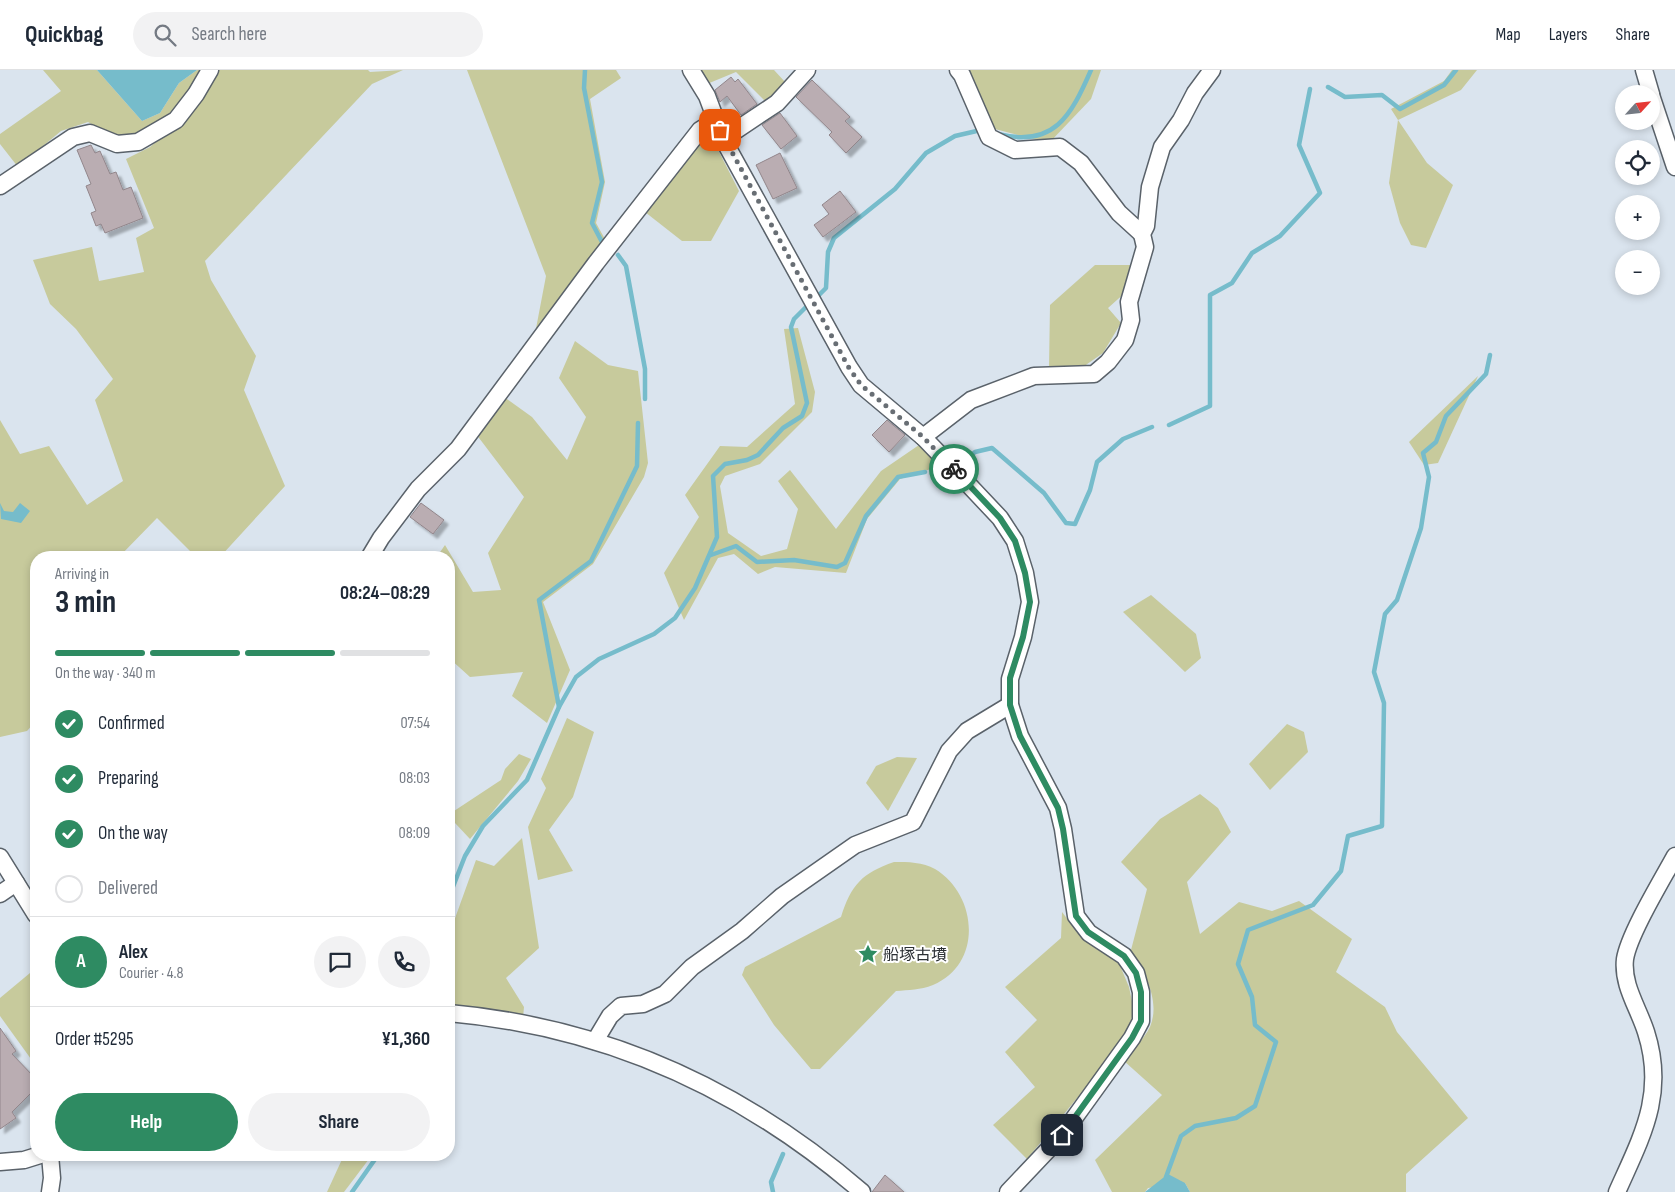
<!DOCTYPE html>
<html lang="en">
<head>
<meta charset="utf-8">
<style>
	body { margin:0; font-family:"Sofia Sans Condensed","Noto Sans JP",sans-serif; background:#f2f2f3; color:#1f2937; height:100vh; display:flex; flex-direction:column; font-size:19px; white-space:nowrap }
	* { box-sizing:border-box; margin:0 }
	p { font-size:16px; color:#747a83 }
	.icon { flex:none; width:28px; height:28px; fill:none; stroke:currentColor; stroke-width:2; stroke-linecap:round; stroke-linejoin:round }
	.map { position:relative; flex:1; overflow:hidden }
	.drawer { position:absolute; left:30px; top:481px; width:425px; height:610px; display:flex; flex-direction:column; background:#fff; border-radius:20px; box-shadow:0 2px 8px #0003 }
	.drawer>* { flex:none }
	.needle { width:32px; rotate:63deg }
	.buttons { position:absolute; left:1615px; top:15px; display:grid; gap:10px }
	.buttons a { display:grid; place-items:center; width:45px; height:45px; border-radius:50%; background:#fff; box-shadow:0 2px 8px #0003; font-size:25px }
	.pin { position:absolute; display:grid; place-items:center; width:42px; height:42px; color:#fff; margin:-21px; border-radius:10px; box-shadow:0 2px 8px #0006 }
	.courier { position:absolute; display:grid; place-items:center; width:50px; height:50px; margin:-25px; border:4px solid #2e8b62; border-radius:50%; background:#fff; color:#222; box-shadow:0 1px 6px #0007 }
	.headline em { font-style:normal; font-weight:700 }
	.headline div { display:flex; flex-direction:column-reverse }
	.headline { display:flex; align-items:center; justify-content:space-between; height:85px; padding:0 25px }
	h1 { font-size:32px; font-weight:700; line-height:38px }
	.bar { display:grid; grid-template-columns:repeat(4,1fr); gap:8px 5px; align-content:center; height:60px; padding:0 25px }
	.bar i { height:6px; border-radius:4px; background:#e0e1e3 }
	.bar .selected { background:#2e8b62 }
	.bar p { grid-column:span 4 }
	.line { display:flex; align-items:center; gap:12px; padding:0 25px; border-top:1px solid #e0e1e3 }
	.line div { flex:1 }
	.round { display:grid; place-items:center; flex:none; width:52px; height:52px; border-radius:26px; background:#f2f2f3 }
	ol { padding:0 25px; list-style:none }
	li { display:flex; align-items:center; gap:15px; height:55px }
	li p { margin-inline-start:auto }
	li .icon { padding:5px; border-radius:50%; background:#2e8b62; color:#fff; stroke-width:4 }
	li:last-child { color:#747a83 }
	li i { width:28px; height:28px; border:2px solid #e0e1e3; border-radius:50% }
	.cta { display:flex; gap:10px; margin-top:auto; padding:10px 25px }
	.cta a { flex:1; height:58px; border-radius:30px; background:#2e8b62; color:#fff; font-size:20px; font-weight:700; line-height:58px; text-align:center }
	.cta a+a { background:#f2f2f3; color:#1f2937 }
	header { display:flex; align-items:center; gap:30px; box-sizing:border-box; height:70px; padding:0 25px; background:#fff; border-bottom:1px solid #e0e1e3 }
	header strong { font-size:24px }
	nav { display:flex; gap:28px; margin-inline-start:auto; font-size:18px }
	.search { width:350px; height:45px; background:#f2f2f3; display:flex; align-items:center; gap:12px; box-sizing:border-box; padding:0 18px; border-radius:28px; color:#747a83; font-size:19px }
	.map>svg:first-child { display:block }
	.green { fill:#c7ca9c }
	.water { fill:#76bccb }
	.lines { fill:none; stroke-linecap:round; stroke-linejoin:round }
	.stream { stroke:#76bccb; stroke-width:4.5 }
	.building { fill:#baadb2; stroke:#92868b; filter:url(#shadow) }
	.minor-casing { stroke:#5a626a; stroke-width:19 }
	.minor { stroke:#fff; stroke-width:16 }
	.done { stroke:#686e74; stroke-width:5; stroke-dasharray:0 9 }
	.route { stroke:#2e8b62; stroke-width:6 }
	.labels { text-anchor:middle; stroke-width:4; stroke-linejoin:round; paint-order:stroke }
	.poi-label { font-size:16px; fill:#2b2f33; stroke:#fff; text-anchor:start }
</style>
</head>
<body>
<header>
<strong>Quickbag</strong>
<div class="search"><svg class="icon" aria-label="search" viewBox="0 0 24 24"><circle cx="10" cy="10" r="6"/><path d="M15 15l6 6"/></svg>Search here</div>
<nav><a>Map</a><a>Layers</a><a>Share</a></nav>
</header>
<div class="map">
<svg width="1675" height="1122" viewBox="0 0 1675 1122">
	<defs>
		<filter id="shadow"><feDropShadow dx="4.5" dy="4.5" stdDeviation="1" flood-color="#0004"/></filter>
	</defs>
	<rect width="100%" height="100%" fill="#dae4ee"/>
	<g class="green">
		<path d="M43,0H97L142,51L160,43L179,13L197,0H368L370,2L403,0L372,14L205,191L211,210L256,286L244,320L285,416L220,487H196L157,448L119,487L36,488V651L27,661L0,667V350L20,384L49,376L87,435L123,411L95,330L113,309L76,259L50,234L33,190L92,177L99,211L144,202L136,168L154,158L126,89L150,77L174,56L120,70L88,52L61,61L18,97L0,74V64L61,21Z"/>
		<path d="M467,0H616L621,8L590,29L605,112L596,153L606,171L534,269L546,206Z"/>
		<path d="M698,0H774L786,13L766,32L736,2L707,14Z"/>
		<path d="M963,0H1101L1091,29L1049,73L991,58Z"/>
		<path d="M1452,0H1477L1461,20L1398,50L1427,93L1453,115L1426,178L1411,175L1400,153L1389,113L1398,50L1391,39L1444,11Z"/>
		<path d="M703,70L717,78L739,121L711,171H682L645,142Z"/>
		<path d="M1095,195H1134L1127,221L1108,238L1121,253L1103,283L1080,299H1049L1050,235Z"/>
		<path d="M798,258L815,322L812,342L760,394L725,406L720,416L728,463L761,486L787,479L798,439L778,411L790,400L836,459L881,401L919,375L940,396L900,409L867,449L846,503L775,497L758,504L734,484L718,488L684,550L664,503L699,447L685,425L720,376L747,377L795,334L784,259Z"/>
		<path d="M575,271L608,295L638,301L648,393L644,407L593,494L543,532L570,600L547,653L512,626L523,602L470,607L449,588V488H436L445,475L473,522L501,520L488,483L524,427L476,364L504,327L532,347L567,390L586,347L559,308Z"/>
		<path d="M1478,306L1438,393L1424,395L1409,372Z"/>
		<path d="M1151,525L1196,564L1201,588L1185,602L1123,542Z"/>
		<path d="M567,648L594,662L573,727L549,760L573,801L538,810L528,757L546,718L541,709Z"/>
		<path d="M1287,654L1304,662L1308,682L1270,720L1249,694Z"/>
		<path d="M519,684L531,689L518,711L470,769L455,753L454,741L501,710L505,699Z"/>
		<path d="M897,687L917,688L888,741L866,713L876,696Z"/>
		<path d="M1200,724L1218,738L1231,762L1187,812L1200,864L1239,832L1272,841L1299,831L1352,869L1336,902L1385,937L1397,962L1468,1048L1406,1104V1122H1190L1185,1113L1148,1118L1145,1122H1112L1095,1090L1162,1025L1124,991C1132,980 1144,969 1150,957C1161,930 1144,902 1131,880L1147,819L1121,792L1160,749Z"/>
		<path d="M522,768L539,878L506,908L524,937L523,948L454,936L449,906V865L476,790L494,796Z"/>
		<path d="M894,792C908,792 923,792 935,799C978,825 983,894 933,915C920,920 909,920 896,921L820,999H811L774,955L742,905L745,897L841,847C851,815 862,803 894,792Z"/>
		<path d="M1062,842L1081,867L1119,893L1129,917L1134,941L1124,971L1027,1089L993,1055L1035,1017L1005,982L1037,950L1005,917L1061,868Z"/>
		<path d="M36,898V996L0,946V928Z"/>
		<path d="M344,1085H372L344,1122H327Z"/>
	</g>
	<g class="water">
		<path d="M97,0H197L179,13L160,43L142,51Z"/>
		<path d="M0,433L4,441L13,442L20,433L30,441L21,453L1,449Z"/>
		<path d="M1168,1104L1185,1113L1190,1122H1145Z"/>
	</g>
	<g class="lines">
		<g class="stream">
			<path d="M585,0L584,18L602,112L592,153L602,172"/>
			<path d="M1328,17L1345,27L1382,25L1400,39L1444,15L1456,0"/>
			<path d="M998,64C1054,78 1071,46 1091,0"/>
			<path d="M618,185L626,196L645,299V329"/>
			<path d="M816,228L826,218L828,182L834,168L895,119L926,83L955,66L981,60"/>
			<path d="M1169,355L1210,336V225L1232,213L1252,183L1280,166L1320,123L1299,75L1310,19"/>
			<path d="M960,394L975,382L992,378L1044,423L1066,453L1075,454L1090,420L1097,392L1123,369L1152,357"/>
			<path d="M711,485L736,476L757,492L794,490L837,497L845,493L866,446L898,407L925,402"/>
			<path d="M559,637L539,530L591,491L637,396L638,353"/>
			<path d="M449,827L465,786L483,756L527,710L559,637L576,607L599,589L654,564L675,548L695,518L717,467L713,406L725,394L747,390L758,385L783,358L802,346L807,333L791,257L794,249L810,233"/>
			<path d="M1166,1107L1181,1066L1195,1056L1236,1048L1255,1036L1276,972L1255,955L1252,927L1238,894L1248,860L1313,835L1341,801L1348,766L1382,756L1384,633L1374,602L1385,544L1397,530L1421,458L1429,407L1423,383L1436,372L1446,346L1486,304L1490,285"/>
			<path d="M352,1122L378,1085"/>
			<path d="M773,1122L771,1112L783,1084"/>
		</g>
	</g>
	<g class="building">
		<path d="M731,7L735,12L738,9L757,34L741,45L727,26L720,32L715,20Z"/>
		<path d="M812,10L850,47L845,51L862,67L846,83L829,65L832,62L796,27Z"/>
		<path d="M780,43L797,66L781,79L762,55Z"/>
		<path d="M91,75L95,83L100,81L110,104L116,102L123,120L131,117L143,148L105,163L101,154L96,156L91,143L96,141L86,116L91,114L77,80Z"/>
		<path d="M780,83L797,118L773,129L756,95Z"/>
		<path d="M840,121L856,142L823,167L814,155L829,144L822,135Z"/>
		<path d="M887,350L905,365L889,382L872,365Z"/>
		<path d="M421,433L444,450L433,464L410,447Z"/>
		<path d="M0,958L16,981L12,984L36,1009V1018L12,1042L16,1048L0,1059Z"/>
		<path d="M885,1105L904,1122H872Z"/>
	</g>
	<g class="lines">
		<defs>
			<g id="minor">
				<path d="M691,0L707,26L723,69L849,297L861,315L923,367L950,395L1000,448L1015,471L1025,503L1030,532L1023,567L1010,609V635L1020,666L1058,738L1063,759L1076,846L1089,863L1124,886L1136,903L1141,922V951L1132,968L1062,1065L1008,1122"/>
				<path d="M958,0L962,5L989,67L1015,80L1060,77L1081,93L1119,143L1142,164"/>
				<path d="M1644,0L1651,24"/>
				<path d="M1651,25L1675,97"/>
				<path d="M723,69L777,33L807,0"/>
				<path d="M0,116L73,67L90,63L117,74L138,72L176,50L196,24L210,0"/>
				<path d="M923,367L971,330L1034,306L1094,304L1108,292L1125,270L1131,250L1129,232L1145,177L1142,164L1146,156L1150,117L1162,77L1181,50L1195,23L1212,0"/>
				<path d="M369,488L381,468L418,419L458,379L596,193L700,60L716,50"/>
				<path d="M0,787L36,845"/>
				<path d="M0,824L16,813"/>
				<path d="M449,943C606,957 743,1019 862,1122"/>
				<path d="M595,971L610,946L621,936L643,934L665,924L692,897L742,861L782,826L855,775L913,752L949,681L967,661L1010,635"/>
				<path d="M0,1092L24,1090L40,1085"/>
				<path d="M50,1122L52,1108L50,1085"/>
				<path d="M1617,1122C1642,1066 1666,1024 1646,962C1638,937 1622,915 1625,889C1629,864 1662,810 1675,786"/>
			</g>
		</defs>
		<use href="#minor" class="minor-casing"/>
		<use href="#minor" class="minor"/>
	</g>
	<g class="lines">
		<path class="done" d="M720,60L849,298L861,315L923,367L954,399"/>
		<path class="route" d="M954,399L1000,448L1015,471L1025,503L1030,532L1023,567L1010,608V635L1020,666L1058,738L1063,759L1076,846L1088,862L1124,886L1136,903L1141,922V951L1132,968L1062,1065"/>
	</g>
	<defs>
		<symbol id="sight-bare" viewBox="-9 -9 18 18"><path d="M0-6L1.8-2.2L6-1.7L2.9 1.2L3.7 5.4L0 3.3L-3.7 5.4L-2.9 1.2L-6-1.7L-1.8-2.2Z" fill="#2e8b62" stroke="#fff" stroke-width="2.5" paint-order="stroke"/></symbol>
	</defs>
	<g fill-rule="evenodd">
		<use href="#sight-bare" x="854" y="870" width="28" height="28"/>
	</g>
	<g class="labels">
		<g class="poi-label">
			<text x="883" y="890">船塚古墳</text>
		</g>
	</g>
</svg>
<div class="buttons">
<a><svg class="needle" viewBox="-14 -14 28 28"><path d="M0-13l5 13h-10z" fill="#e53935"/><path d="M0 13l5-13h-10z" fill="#747a83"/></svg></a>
<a><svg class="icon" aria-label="locate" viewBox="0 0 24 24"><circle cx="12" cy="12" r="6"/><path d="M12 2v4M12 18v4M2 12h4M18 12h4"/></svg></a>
<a>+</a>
<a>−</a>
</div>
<div class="pin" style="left:720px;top:60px;background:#ea580c"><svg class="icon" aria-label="bag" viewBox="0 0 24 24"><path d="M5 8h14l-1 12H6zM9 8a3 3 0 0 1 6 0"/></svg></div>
<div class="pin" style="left:1062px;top:1065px;background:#1f2937"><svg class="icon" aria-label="home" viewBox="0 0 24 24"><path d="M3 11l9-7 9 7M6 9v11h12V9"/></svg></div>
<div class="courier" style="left:954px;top:399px"><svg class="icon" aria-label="bike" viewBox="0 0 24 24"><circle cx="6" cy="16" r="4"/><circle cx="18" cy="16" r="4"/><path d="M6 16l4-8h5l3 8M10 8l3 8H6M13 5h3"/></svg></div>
<section class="drawer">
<div class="headline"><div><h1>3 min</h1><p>Arriving in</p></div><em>08:24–08:29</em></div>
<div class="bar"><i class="selected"></i><i class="selected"></i><i class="selected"></i><i></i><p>On the way · 340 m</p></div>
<ol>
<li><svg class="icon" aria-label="check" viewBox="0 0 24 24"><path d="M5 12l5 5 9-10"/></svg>Confirmed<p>07:54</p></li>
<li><svg class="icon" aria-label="check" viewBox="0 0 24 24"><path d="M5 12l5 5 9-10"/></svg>Preparing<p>08:03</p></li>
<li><svg class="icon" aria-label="check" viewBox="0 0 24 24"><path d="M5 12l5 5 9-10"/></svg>On the way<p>08:09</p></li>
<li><i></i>Delivered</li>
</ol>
<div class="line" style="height:90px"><b class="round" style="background:#2e8b62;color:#fff">A</b><div><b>Alex</b><p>Courier · 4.8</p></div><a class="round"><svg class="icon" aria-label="chat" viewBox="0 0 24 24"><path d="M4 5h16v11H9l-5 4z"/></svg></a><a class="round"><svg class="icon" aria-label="phone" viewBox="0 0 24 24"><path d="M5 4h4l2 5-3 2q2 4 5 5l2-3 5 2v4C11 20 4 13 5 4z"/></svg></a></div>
<div class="line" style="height:65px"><div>Order #5295</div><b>¥1,360</b></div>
<div class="cta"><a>Help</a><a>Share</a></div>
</section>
</div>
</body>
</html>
